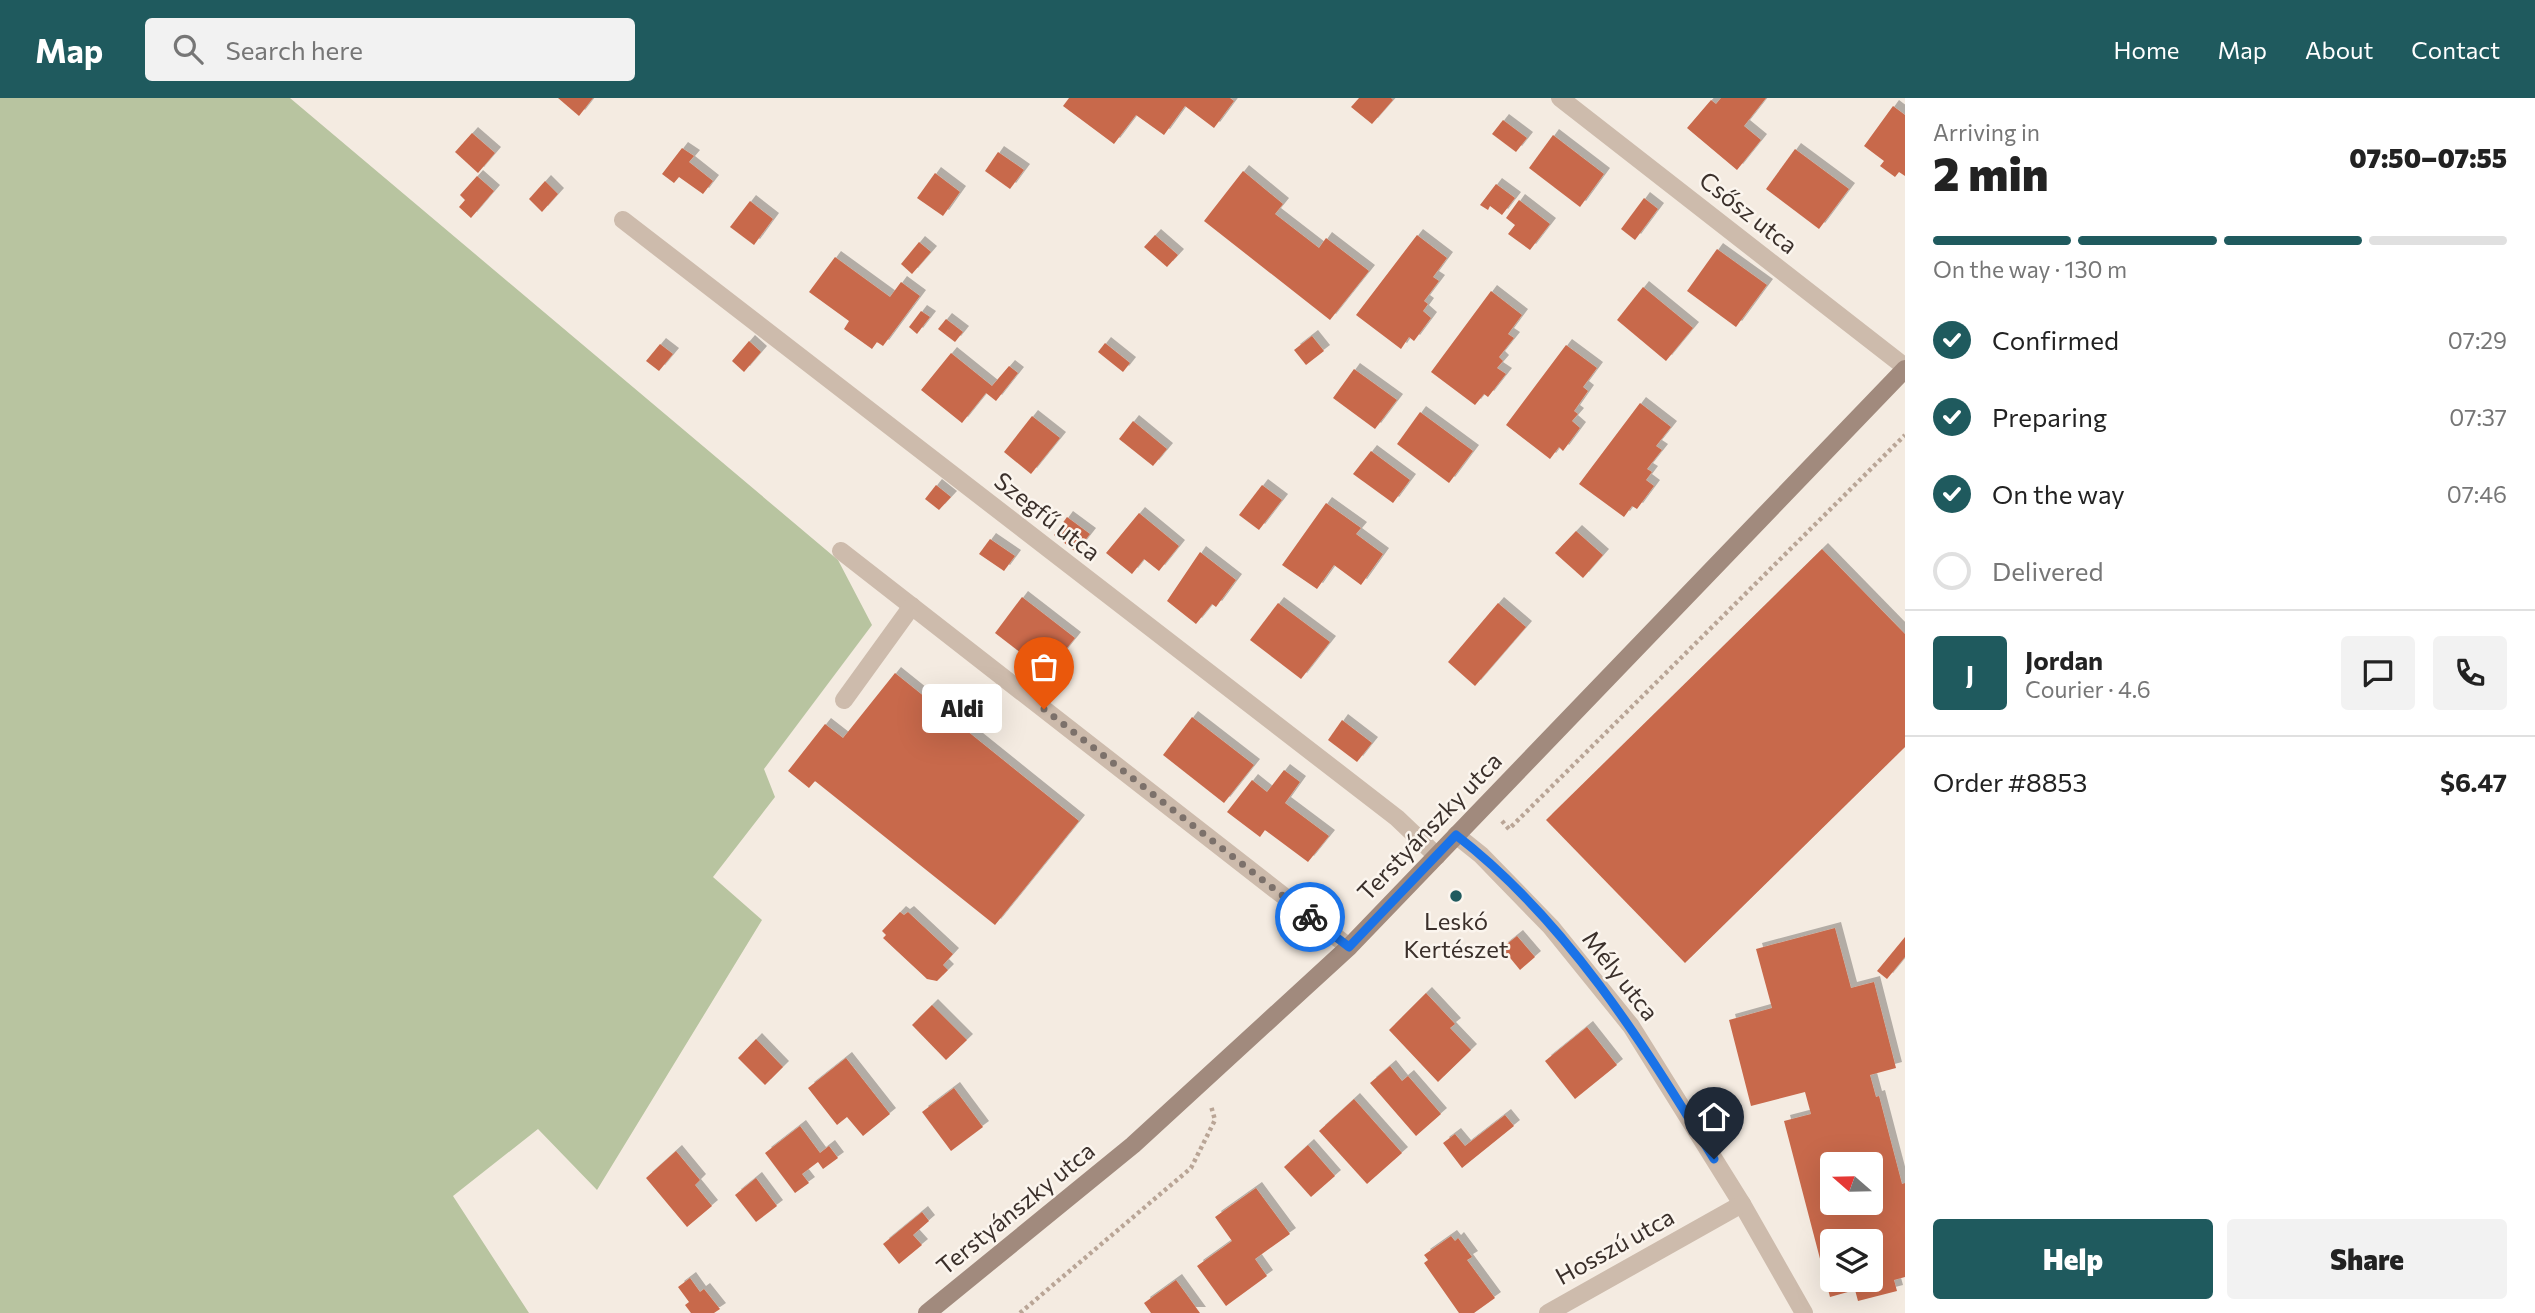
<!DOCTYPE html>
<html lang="en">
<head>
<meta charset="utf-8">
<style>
	body { margin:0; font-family:Commissioner,sans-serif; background:#f2f2f2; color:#222; height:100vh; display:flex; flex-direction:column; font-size:26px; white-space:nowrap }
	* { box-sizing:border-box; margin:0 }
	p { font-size:23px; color:#767676 }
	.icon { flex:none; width:38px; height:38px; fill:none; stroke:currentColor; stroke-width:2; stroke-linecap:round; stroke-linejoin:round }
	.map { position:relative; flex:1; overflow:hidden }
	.details { display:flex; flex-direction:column; background:#fff; width:630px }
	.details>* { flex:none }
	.needle { width:46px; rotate:290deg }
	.fabs { position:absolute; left:1820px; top:1054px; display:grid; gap:14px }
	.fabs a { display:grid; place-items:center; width:63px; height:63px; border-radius:7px; background:#fff; box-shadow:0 7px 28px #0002; font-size:35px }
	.pin { position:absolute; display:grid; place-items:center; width:60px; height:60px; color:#fff; margin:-72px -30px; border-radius:50% 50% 50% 0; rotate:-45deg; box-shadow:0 0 7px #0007 }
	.pin .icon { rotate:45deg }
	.courier { position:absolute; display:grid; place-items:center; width:70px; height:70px; margin:-35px; border:5px solid #1a73e8; border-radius:50%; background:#fff; color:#222; box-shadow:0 2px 9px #0007 }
	.bubble { position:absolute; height:49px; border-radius:7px; background:#fff; box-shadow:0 7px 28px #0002; font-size:23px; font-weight:800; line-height:49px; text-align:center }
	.summary em { font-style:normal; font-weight:800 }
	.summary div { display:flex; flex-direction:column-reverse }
	.summary { display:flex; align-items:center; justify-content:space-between; height:119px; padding:0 28px }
	h1 { font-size:46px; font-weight:800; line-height:52px }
	.bar { display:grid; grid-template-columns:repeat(4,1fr); gap:10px 7px; align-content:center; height:84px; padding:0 28px }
	.bar i { height:9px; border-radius:5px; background:#e0e0e0 }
	.bar .current { background:#1f5a5e }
	.bar p { grid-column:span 4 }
	.line { display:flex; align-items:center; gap:18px; padding:0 28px; border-top:2px solid #e0e0e0 }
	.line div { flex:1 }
	.round { display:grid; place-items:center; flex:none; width:74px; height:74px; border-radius:7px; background:#f2f2f2 }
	ol { padding:0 28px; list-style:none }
	li { display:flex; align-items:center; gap:21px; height:77px }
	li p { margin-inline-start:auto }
	li .icon { padding:7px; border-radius:50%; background:#1f5a5e; color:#fff; stroke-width:4 }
	li:last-child { color:#767676 }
	li i { width:38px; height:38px; border:4px solid #e0e0e0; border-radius:50% }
	.primary-button { display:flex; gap:14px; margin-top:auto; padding:14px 28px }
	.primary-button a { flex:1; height:80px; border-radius:7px; background:#1f5a5e; color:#fff; font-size:28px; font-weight:800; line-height:80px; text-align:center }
	.primary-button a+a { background:#f2f2f2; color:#222 }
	header { display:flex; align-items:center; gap:42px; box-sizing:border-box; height:98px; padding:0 35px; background:#1f5a5e; color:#fff }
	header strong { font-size:33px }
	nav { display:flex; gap:38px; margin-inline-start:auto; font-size:24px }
	.search { width:490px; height:63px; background:#f2f2f2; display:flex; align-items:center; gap:18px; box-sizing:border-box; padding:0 24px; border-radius:7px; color:#767676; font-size:26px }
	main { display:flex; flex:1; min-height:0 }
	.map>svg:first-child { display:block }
	.green { fill:#b8c4a0 }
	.building { fill:#c8694b; fill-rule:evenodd; filter:url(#shadow) }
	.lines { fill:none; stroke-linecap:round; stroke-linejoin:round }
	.path { stroke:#b9a596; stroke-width:4.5; stroke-dasharray:3.5 3.5; stroke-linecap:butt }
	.service { stroke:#cdbbac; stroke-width:18 }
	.minor { stroke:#cdbbac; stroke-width:18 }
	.secondary { stroke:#a18a7d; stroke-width:18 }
	.done { stroke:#7c716b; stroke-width:7; stroke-dasharray:0 12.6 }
	.route { stroke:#1a73e8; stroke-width:9 }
	.poi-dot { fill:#1f5a5e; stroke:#fbf5ee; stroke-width:2.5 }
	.labels { text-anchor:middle; stroke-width:5; stroke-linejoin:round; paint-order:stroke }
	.street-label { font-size:24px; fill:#3b302b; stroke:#fbf5ee }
	.poi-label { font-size:24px; fill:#3b302b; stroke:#fbf5ee }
</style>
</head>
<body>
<header>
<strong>Map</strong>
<div class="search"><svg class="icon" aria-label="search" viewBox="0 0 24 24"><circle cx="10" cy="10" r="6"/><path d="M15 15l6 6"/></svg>Search here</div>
<nav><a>Home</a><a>Map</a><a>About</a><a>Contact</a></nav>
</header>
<main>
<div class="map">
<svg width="1905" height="1215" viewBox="0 0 1905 1215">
	<defs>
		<filter id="shadow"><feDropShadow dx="6" dy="-6" stdDeviation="0" flood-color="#0004"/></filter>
	</defs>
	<rect width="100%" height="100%" fill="#f4ebe1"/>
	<path class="green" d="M0,0H290L838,462L872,527L764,671L775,699L713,779L762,822L597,1092L538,1031L453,1098L529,1215H0Z"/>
	<g class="building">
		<path d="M558,0H593L579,18Z"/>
		<path d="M1069,0H1230L1234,3L1214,30L1185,8L1164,37L1136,17L1114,46L1063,8Z"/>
		<path d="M1359,0H1391L1393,2L1372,26L1351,9Z"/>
		<path d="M1721,0H1766L1744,28L1761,42L1737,72L1687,30L1711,2L1716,6Z"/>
		<path d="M1893,8L1905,17V78L1899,74L1895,79L1880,68L1884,63L1864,48Z"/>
		<path d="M1503,22L1527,40L1516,54L1492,36Z"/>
		<path d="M472,35L495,55L478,75L455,54Z"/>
		<path d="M1553,37L1604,76L1580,109L1529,70Z"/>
		<path d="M682,50L694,58L689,64L713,83L703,96L679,79L674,85L662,76Z"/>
		<path d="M1795,51L1849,91L1819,131L1766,91Z"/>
		<path d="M998,54L1024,72L1010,91L985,73Z"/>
		<path d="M1243,73L1283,106L1275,116L1319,150L1326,140L1369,173L1330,222L1204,123Z"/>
		<path d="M935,75L960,94L943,118L917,100Z"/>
		<path d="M477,78L494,93L471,120L459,109L465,102L460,97Z"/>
		<path d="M545,83L558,96L542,114L529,101Z"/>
		<path d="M1496,86L1515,100L1502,117L1490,108L1488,112L1480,107Z"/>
		<path d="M1644,100L1658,111L1635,142L1621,131Z"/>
		<path d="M1519,102L1550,126L1530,152L1508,136L1515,127L1506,120Z"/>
		<path d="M750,103L773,121L754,147L730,129Z"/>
		<path d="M1155,137L1178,157L1167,169L1144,149Z"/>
		<path d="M1417,137L1447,160L1433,179L1439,183L1424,203L1428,206L1423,213L1431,220L1414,243L1409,239L1401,251L1356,217Z"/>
		<path d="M919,144L931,154L912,176L901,166Z"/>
		<path d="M1717,151L1767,187L1736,229L1687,193Z"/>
		<path d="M835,159L890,199L901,184L920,198L883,248L877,244L872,251L844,231L849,223L809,194Z"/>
		<path d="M1643,189L1693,230L1666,263L1617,222Z"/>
		<path d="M1491,193L1522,217L1508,236L1514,240L1499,259L1503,263L1497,270L1506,276L1488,299L1484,296L1475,307L1431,274Z"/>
		<path d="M921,213L930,219L917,236L909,229Z"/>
		<path d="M946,221L963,234L955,244L938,231Z"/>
		<path d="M1312,238L1324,253L1306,267L1294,252Z"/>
		<path d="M749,243L761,254L744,274L732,263Z"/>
		<path d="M1105,245L1130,265L1123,274L1098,254Z"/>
		<path d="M660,246L673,256L659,273L646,263Z"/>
		<path d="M1566,247L1597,270L1583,289L1588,293L1574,313L1578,316L1572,323L1580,330L1563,353L1559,349L1550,361L1506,327Z"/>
		<path d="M951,255L992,288L1009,268L1018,275L996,303L986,295L962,325L921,292Z"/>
		<path d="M1354,271L1397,302L1375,331L1333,300Z"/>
		<path d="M1640,305L1671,329L1656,348L1662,352L1647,371L1652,374L1646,382L1654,388L1637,411L1632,408L1624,419L1579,386Z"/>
		<path d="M1420,314L1473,353L1449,385L1397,346Z"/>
		<path d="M1032,318L1060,340L1031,376L1004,354Z"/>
		<path d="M1133,323L1167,351L1153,368L1119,341Z"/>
		<path d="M1371,353L1410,382L1393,405L1353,376Z"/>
		<path d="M936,387L951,399L939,412L925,401Z"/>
		<path d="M1262,387L1282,402L1259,432L1239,417Z"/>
		<path d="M1326,405L1361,430L1356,436L1383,456L1361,487L1334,467L1317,491L1282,467Z"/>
		<path d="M1139,415L1179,448L1159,473L1144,461L1132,476L1106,455Z"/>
		<path d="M1067,419L1090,436L1076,454L1054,437Z"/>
		<path d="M1576,433L1603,457L1583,480L1555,455Z"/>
		<path d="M990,441L1015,458L1004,473L979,456Z"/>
		<path d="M1822,451L1905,536V649L1685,865L1546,722Z"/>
		<path d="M1200,454L1236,482L1216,509L1212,506L1196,526L1167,503Z"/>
		<path d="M1022,499L1075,540L1047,575L995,535Z"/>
		<path d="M1278,505L1330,544L1301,581L1250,542Z"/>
		<path d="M1498,505L1526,529L1475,588L1448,564Z"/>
		<path d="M895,575L1079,723L995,827L815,683L809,690L788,673L825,626L843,640Z"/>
		<path d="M1192,619L1254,667L1224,705L1163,657Z"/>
		<path d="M1342,622L1372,645L1357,664L1328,642Z"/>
		<path d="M1284,672L1300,684L1285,705L1329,738L1308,764L1265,732L1260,739L1227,714L1252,682L1267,694Z"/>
		<path d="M900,814L904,817L908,814L953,856L943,867L948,872L937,883L927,881L883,840L886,837L882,833Z"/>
		<path d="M1835,830L1851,890L1874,884L1896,970L1870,977L1876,999L1879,998L1902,1086L1905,1085V1179L1894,1182L1897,1193L1858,1203L1855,1192L1830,1199L1784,1023L1811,1016L1805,994L1751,1008L1729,922L1772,910L1756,851ZM1832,1066H1871V1104H1832ZM1832,1143H1871V1181H1832Z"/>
		<path d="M1517,838L1535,859L1520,872L1502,850Z"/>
		<path d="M1905,839V859L1887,881L1877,873Z"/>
		<path d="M1426,895L1455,926L1450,930L1471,952L1438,984L1389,932Z"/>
		<path d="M932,907L967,942L946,962L912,927Z"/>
		<path d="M1587,929L1617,967L1575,1001L1545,963Z"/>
		<path d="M756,941L783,969L765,987L738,960Z"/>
		<path d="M846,960L890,1016L863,1038L847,1019L837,1027L808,990Z"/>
		<path d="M1390,968L1402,983L1408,978L1441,1016L1416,1038L1370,985Z"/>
		<path d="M954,990L983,1029L951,1053L922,1014Z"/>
		<path d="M1354,1001L1402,1055L1367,1086L1319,1033Z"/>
		<path d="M1505,1017L1514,1028L1462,1070L1443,1045L1455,1036L1465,1048Z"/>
		<path d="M800,1028L820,1055L829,1048L838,1060L823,1071L818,1064L802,1076L809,1085L795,1095L765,1055Z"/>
		<path d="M1308,1047L1335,1078L1311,1099L1284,1069Z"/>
		<path d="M676,1053L700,1082L695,1087L712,1108L687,1129L646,1080Z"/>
		<path d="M756,1080L777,1108L756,1124L735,1097Z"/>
		<path d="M1256,1090L1290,1136L1255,1161L1267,1178L1226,1208L1197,1168L1232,1143L1215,1119Z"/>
		<path d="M922,1114L929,1123L913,1137L922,1147L899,1166L883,1146Z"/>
		<path d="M1451,1138L1455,1143L1458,1140L1472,1159L1467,1162L1495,1200L1474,1215H1459L1424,1165L1428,1162L1424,1157Z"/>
		<path d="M690,1180L700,1194L704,1191L720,1211L714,1215H691L685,1207L689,1204L678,1189Z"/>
		<path d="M1176,1182L1200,1215H1151L1144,1205Z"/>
	</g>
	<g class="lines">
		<g class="path">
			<path d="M1502,723L1509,731L1905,337"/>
			<path d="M1020,1215L1191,1070L1215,1022L1211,1008"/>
		</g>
		<g class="service">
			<path d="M841,453L1349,849"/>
			<path d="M844,602L912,508"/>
		</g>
		<g class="minor">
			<path d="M1560,0L1905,269"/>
			<path d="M623,122L1397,720L1437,758"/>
			<path d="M1456,737L1481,757L1551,829L1631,928L1742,1106L1804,1215"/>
			<path d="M1548,1215L1742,1106"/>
		</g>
		<path class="secondary" d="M927,1215L1133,1047L1349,849L1905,271"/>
	</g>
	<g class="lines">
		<path class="done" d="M1044,611L1310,819"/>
		<path class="route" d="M1310,819L1349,849L1456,737C1566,822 1643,945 1714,1061"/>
	</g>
	<circle class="poi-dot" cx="1456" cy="798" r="7"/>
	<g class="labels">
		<g class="street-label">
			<text transform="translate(1748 115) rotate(38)" y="8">Csősz utca</text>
			<text transform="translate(1047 419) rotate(38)" y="8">Szegfű utca</text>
			<text transform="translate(1430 729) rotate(-46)" y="8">Terstyánszky utca</text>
			<text transform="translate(1620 878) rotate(52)" y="8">Mély utca</text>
			<text transform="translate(1016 1111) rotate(-39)" y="8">Terstyánszky utca</text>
			<text transform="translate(1615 1149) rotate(-29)" y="8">Hosszú utca</text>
		</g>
		<g class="poi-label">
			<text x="1456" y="832">Leskó<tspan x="1456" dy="28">Kertészet</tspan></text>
		</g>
	</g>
</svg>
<div class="fabs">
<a><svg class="needle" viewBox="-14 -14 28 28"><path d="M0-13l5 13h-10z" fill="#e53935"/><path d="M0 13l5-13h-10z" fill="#767676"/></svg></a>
<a><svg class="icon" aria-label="layers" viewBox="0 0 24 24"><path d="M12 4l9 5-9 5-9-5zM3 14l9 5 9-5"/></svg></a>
</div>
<div class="pin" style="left:1044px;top:611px;background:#ea580c"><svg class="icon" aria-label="bag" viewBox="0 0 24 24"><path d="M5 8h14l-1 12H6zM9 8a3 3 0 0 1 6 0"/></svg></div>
<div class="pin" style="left:1714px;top:1061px;background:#1f2937"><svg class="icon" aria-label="home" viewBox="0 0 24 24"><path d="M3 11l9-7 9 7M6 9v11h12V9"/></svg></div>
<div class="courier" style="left:1310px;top:819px"><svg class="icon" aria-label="bike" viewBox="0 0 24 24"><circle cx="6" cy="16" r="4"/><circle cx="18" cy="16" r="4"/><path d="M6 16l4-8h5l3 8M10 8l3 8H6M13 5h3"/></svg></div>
<div class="bubble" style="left:922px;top:586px;width:80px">Aldi</div>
</div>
<section class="details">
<div class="summary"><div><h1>2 min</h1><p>Arriving in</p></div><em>07:50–07:55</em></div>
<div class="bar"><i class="current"></i><i class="current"></i><i class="current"></i><i></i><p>On the way · 130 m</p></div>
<ol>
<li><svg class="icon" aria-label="check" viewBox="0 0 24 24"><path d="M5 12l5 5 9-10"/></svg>Confirmed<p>07:29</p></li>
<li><svg class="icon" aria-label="check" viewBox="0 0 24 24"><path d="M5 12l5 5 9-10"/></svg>Preparing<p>07:37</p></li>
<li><svg class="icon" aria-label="check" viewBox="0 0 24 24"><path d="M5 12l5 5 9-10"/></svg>On the way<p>07:46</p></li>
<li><i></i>Delivered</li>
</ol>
<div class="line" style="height:126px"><b class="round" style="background:#1f5a5e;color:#fff">J</b><div><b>Jordan</b><p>Courier · 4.6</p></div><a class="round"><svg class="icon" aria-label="chat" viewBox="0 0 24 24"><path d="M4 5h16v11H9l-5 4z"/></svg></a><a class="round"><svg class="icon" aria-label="phone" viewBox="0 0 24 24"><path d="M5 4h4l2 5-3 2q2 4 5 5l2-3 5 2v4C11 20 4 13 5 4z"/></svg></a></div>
<div class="line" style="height:91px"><div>Order #8853</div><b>$6.47</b></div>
<div class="primary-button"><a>Help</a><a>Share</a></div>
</section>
</main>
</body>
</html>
